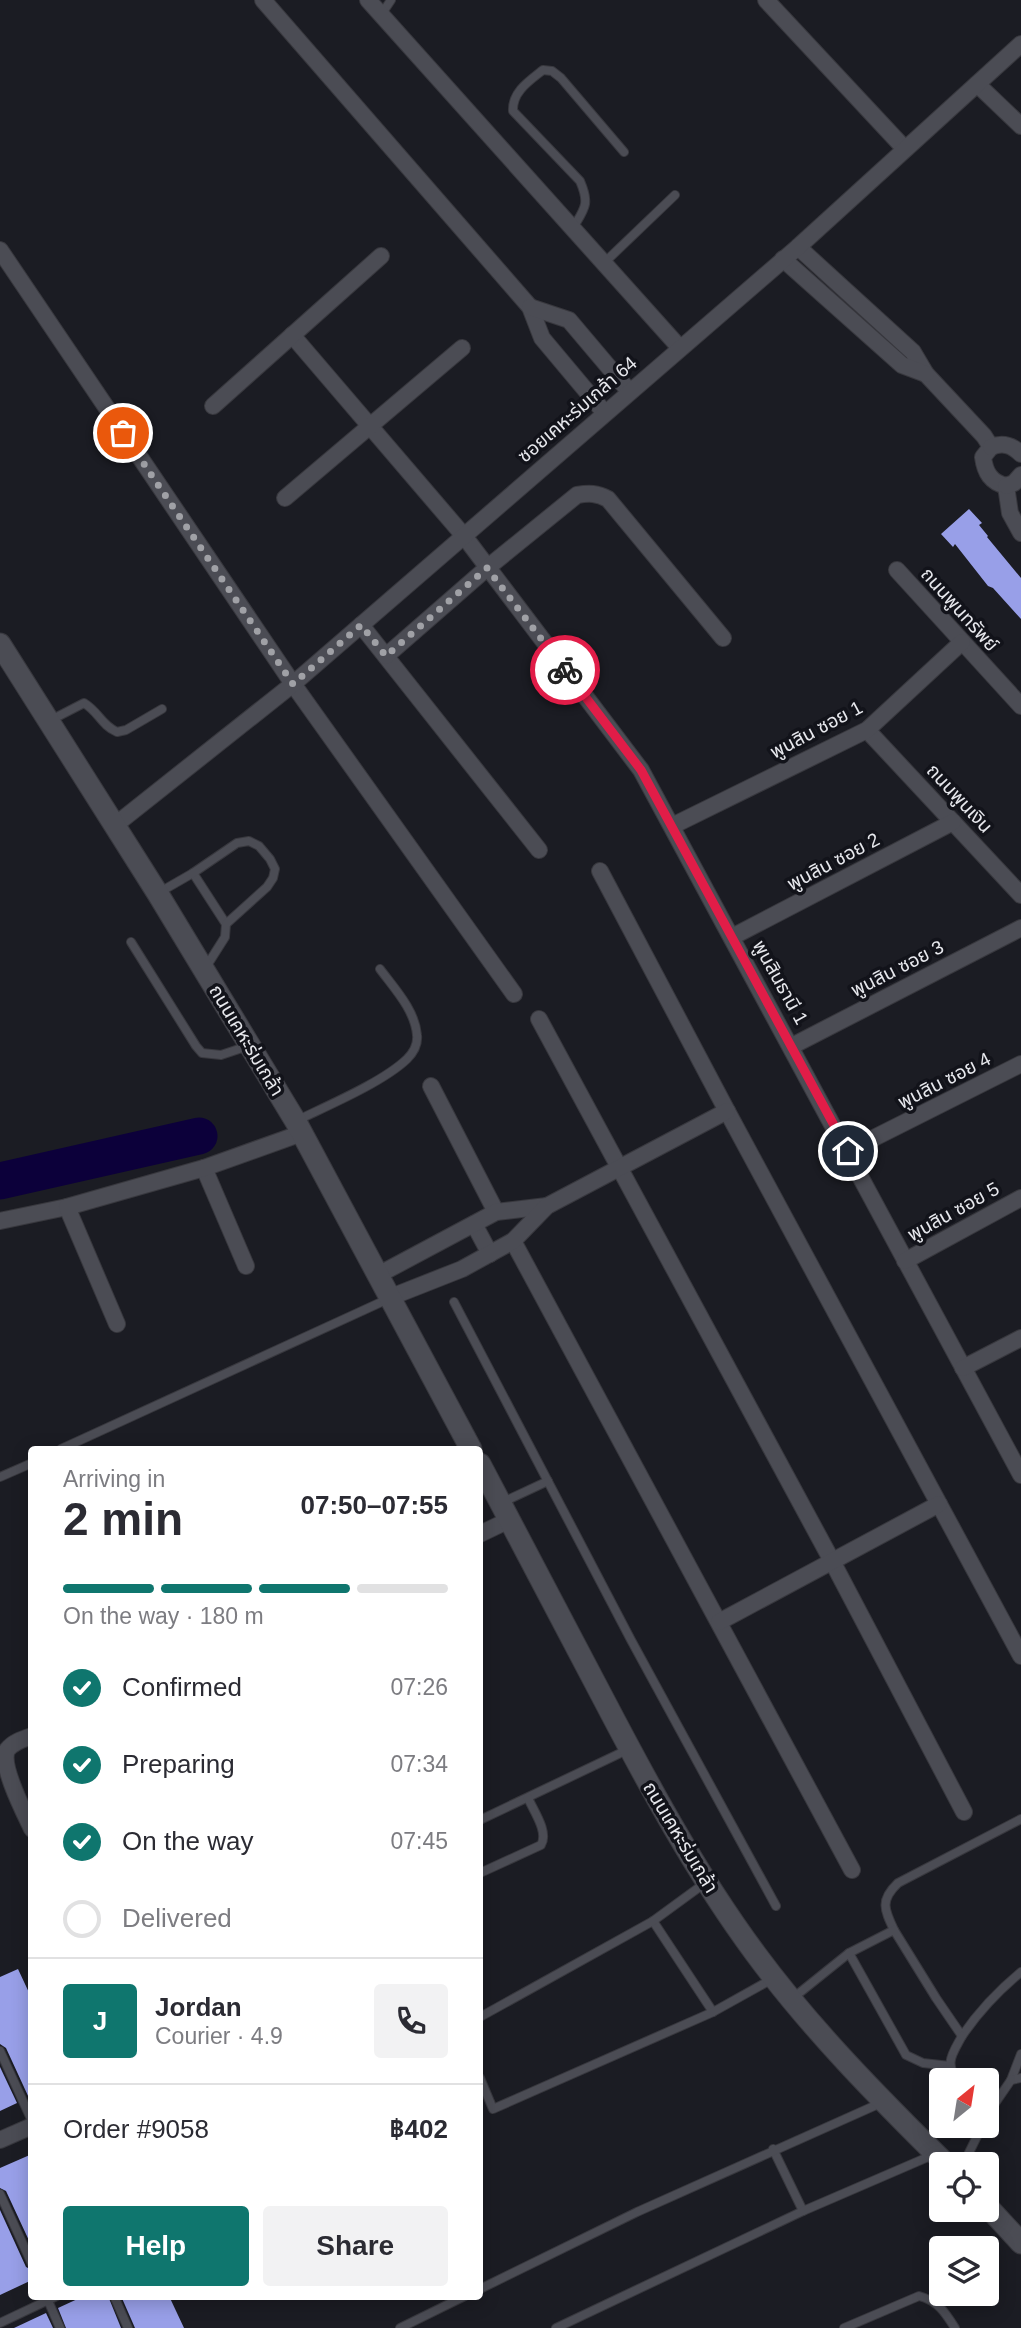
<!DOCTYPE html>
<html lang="en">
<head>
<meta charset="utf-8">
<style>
	body { margin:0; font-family:Helvetica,"Noto Sans Thai",sans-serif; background:#f2f2f3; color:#2b2b33; height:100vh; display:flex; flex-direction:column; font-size:26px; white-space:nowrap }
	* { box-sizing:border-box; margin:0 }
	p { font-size:23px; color:#7c7c81 }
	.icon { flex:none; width:38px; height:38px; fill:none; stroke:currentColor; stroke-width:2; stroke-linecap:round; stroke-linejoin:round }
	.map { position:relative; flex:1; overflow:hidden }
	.drawer { position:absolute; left:28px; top:1446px; width:455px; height:854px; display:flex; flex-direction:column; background:#fff; border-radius:7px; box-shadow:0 4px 18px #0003 }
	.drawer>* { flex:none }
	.needle { width:46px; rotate:30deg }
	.tools { position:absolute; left:929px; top:2068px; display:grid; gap:14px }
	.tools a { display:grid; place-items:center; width:70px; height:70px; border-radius:7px; background:#fff; box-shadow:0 4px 18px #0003; font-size:35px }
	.pin { position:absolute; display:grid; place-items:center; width:60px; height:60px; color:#fff; margin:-30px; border:4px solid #fff; border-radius:50%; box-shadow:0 2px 7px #0007 }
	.courier { position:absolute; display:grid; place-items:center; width:70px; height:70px; margin:-35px; border:5px solid #e11d48; border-radius:50%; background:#fff; color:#222; box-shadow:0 2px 9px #0007 }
	.summary em { font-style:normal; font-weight:600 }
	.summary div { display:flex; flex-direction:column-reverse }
	.summary { display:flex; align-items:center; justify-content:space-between; height:119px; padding:0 35px }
	h1 { font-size:46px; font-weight:600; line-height:52px }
	.bar { display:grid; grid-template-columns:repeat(4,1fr); gap:10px 7px; align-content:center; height:84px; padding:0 35px }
	.bar i { height:9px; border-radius:5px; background:#e1e1e2 }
	.bar .current { background:#0f766e }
	.bar p { grid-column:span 4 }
	.line { display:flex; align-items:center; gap:18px; padding:0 35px; border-top:2px solid #e1e1e2 }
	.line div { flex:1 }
	.round { display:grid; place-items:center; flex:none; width:74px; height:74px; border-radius:7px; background:#f2f2f3 }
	ol { padding:0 35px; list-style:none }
	li { display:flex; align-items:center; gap:21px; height:77px }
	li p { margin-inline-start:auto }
	li .icon { padding:7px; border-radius:50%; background:#0f766e; color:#fff; stroke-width:4 }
	li:last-child { color:#7c7c81 }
	li i { width:38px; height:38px; border:4px solid #e1e1e2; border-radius:50% }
	.cta { display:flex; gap:14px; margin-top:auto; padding:14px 35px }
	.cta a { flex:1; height:80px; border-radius:7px; background:#0f766e; color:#fff; font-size:28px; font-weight:600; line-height:80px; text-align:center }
	.cta a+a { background:#f2f2f3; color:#2b2b33 }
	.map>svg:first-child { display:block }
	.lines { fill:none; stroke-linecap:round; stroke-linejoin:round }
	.river { stroke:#0c003a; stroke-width:37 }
	.building { fill:#989fe8 }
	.lane-casing { stroke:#38383e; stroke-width:10 }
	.street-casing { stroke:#38383e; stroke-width:18 }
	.secondary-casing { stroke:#38383e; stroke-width:23 }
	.lane { stroke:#4b4c54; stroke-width:8 }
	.street { stroke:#4b4c54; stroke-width:16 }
	.secondary { stroke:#4b4c54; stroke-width:21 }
	.done { stroke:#a0a1a6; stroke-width:7; stroke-dasharray:0 12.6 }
	.route { stroke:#e11d48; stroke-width:9 }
	.labels { text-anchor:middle; stroke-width:7; stroke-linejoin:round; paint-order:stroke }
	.street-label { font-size:19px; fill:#e7e8ed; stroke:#12131a }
</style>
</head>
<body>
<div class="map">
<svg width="1021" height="2328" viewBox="0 0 1021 2328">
	<rect width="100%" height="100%" fill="#1b1c23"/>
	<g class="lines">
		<path class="river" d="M0,1181L199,1136"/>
	</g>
	<g class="building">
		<path d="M969,509L982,523L979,525L988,536L987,537L1021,578V619L993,588L988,586L955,544L953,547L941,534Z"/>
		<path d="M18,1969L32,1999V2097L29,2098L6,2048L0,2044V1977Z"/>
		<path d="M0,2067L17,2103L0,2111Z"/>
		<path d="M32,2154V2247L6,2191L0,2188V2168Z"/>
		<path d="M0,2210L26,2267L32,2270V2280L0,2295Z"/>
		<path d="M84,2296H108L121,2328H66L58,2308Z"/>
		<path d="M121,2296H169L184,2328H135Z"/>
		<path d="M46,2313L53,2328H14Z"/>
	</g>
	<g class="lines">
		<defs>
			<g id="lane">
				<path d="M381,15L391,0"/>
				<path d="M573,228C585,208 590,204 580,181L513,111C512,92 529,81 543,70L552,71L561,78L624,152"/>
				<path d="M604,263L675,195"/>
				<path d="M51,720L84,703C99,712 101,725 117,732L126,730L162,709"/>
				<path d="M193,873L226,924"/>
				<path d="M160,892L193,873L237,843L249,841L259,846L270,859L275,869L273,878L267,887L226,924L225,937L206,967"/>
				<path d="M131,942L196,1046L202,1053L221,1055L248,1046"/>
				<path d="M298,1120C329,1105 383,1082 407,1059C413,1053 418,1044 417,1035C415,1010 394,988 380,969"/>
				<path d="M454,1302L631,1640L776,1906"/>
				<path d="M61,1449L388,1299"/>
				<path d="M0,1477L32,1463"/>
				<path d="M503,1502L548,1481"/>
				<path d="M480,1820L629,1749"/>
				<path d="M480,1873L541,1845C549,1832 533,1810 528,1798"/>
				<path d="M653,1921L713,2012"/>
				<path d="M894,1930C884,1909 880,1900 898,1883L1021,1819"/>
				<path d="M849,1953L906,2055L923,2063L950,2066"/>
				<path d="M793,1998L849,1953L894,1930L936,1998L962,2036C979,2011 998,1991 1021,1972"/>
				<path d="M480,2017L653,1921L705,1883"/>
				<path d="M0,2051L32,2121"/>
				<path d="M480,2078L493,2109L713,2012L774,1978"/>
				<path d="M1011,2080L1021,2054"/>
				<path d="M959,2081C943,2064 953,2053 962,2036"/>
				<path d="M987,2115L1011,2080L1021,2078"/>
				<path d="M773,2149L803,2211"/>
				<path d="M963,2165L982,2126"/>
				<path d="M0,2194L32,2264"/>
				<path d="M480,2289L637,2212L883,2102"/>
				<path d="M46,2296L60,2328"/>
				<path d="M114,2296L128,2328"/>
				<path d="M0,2323L57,2296"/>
				<path d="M400,2328L465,2296"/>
				<path d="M556,2328L803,2211L935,2154"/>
				<path d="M844,2328L919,2296C938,2301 945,2312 955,2328"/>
			</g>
			<g id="street">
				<path d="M263,0L530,307L542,338L604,412"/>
				<path d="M368,0L680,348"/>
				<path d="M766,0L905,149"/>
				<path d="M977,84L1021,126"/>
				<path d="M798,247L913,352L926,374L984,436L991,447L983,457C985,473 991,482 1006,486L1010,513L1021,533"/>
				<path d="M0,250L293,684L514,994"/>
				<path d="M783,259L902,365L926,374"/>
				<path d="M530,307L569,320L629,391"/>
				<path d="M292,335L464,536L641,770L1021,1475"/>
				<path d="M213,406L381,256"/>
				<path d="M991,447C1003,442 1012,445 1021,454"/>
				<path d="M1006,486L1014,483L1021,475"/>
				<path d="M285,498L462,348"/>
				<path d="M897,570L1021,706"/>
				<path d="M361,625L539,850"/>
				<path d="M386,656L487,568L577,495C589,493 597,493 608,499L723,638"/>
				<path d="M867,730L1021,895"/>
				<path d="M114,826L293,684L798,247L1021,44"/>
				<path d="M672,826L867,730L962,642"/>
				<path d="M600,871L727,1111L1021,1656"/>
				<path d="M732,937L953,822"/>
				<path d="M539,1019L832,1561L964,1812"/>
				<path d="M792,1046L1021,928"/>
				<path d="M431,1086L496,1212"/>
				<path d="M848,1151L1021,1064"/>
				<path d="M204,1168L246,1266"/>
				<path d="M0,1221L67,1207"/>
				<path d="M474,1224L490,1254"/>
				<path d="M513,1241L852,1870"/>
				<path d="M905,1261L1021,1198"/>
				<path d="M378,1275L496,1212L547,1206"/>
				<path d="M391,1297L462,1269L513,1241L547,1206L727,1111"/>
				<path d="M117,1324L67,1207L204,1168L302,1133"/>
				<path d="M963,1368L1021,1338"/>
				<path d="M480,1534L509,1520"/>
				<path d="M719,1622L939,1504"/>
				<path d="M32,1736C23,1739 13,1742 7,1750C0,1766 24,1812 32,1829"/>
				<path d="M0,2140L32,2126"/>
			</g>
			<g id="secondary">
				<path d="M0,644L158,894L296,1122L471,1449"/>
				<path d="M480,1464C521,1542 562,1620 603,1698C649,1786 696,1873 755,1953C811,2029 879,2098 947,2165"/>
				<path d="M987,2206L1021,2243"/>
			</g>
		</defs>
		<use href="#lane" class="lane-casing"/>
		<use href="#street" class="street-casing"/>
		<use href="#secondary" class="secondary-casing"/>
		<use href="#lane" class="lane"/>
		<use href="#street" class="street"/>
		<use href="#secondary" class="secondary"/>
	</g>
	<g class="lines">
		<path class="done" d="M123,433L293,684L361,625L386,656L487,568L565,670"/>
		<path class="route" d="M565,670L641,770L848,1151"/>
	</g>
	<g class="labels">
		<g class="street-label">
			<text transform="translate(577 409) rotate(-41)" y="7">ซอยเคหะร่มเกล้า 64</text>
			<text transform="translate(960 609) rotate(48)" y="7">ถนนพูนทรัพย์</text>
			<text transform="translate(816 729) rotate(-28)" y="7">พูนสิน ซอย 1</text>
			<text transform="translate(960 798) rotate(47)" y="7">ถนนพูนเงิน</text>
			<text transform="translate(833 861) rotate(-28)" y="7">พูนสิน ซอย 2</text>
			<text transform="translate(897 968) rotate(-27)" y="7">พูนสิน ซอย 3</text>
			<text transform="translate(781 982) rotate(61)" y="7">พูนสินธานี 1</text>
			<text transform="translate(247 1040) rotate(59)" y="7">ถนนเคหะร่มเกล้า</text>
			<text transform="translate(944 1080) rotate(-27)" y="7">พูนสิน ซอย 4</text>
			<text transform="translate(953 1211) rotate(-29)" y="7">พูนสิน ซอย 5</text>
			<text transform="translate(681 1837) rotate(59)" y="7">ถนนเคหะร่มเกล้า</text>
		</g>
	</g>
</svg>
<div class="tools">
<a><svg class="needle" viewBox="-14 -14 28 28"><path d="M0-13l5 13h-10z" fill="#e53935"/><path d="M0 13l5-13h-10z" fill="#7c7c81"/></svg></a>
<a><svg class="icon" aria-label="locate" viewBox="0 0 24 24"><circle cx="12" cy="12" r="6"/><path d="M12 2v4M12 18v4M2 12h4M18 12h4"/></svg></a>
<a><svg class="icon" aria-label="layers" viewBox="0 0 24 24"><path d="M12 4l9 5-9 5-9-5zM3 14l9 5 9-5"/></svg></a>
</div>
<div class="pin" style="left:123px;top:433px;background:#ea580c"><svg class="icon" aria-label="bag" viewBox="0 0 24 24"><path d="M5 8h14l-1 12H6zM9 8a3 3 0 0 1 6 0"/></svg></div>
<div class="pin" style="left:848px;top:1151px;background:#1f2937"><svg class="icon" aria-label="home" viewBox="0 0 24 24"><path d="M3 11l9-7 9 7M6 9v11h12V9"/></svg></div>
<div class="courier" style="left:565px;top:670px"><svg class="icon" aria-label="bike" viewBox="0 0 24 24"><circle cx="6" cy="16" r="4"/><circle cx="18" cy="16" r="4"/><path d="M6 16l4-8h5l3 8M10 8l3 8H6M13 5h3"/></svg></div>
<section class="drawer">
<div class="summary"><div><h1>2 min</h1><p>Arriving in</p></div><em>07:50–07:55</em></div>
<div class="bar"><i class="current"></i><i class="current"></i><i class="current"></i><i></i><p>On the way · 180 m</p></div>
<ol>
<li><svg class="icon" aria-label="check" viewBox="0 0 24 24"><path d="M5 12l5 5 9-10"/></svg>Confirmed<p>07:26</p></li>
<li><svg class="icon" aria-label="check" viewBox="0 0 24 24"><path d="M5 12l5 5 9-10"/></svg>Preparing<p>07:34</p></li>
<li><svg class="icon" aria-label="check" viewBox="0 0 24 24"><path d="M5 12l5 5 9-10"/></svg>On the way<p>07:45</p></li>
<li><i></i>Delivered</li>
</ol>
<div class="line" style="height:126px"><b class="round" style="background:#0f766e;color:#fff">J</b><div><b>Jordan</b><p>Courier · 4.9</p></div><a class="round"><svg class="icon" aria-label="phone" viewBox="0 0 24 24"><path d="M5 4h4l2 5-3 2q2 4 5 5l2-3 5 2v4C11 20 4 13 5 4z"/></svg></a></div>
<div class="line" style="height:91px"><div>Order #9058</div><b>฿402</b></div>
<div class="cta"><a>Help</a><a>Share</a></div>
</section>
</div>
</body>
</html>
